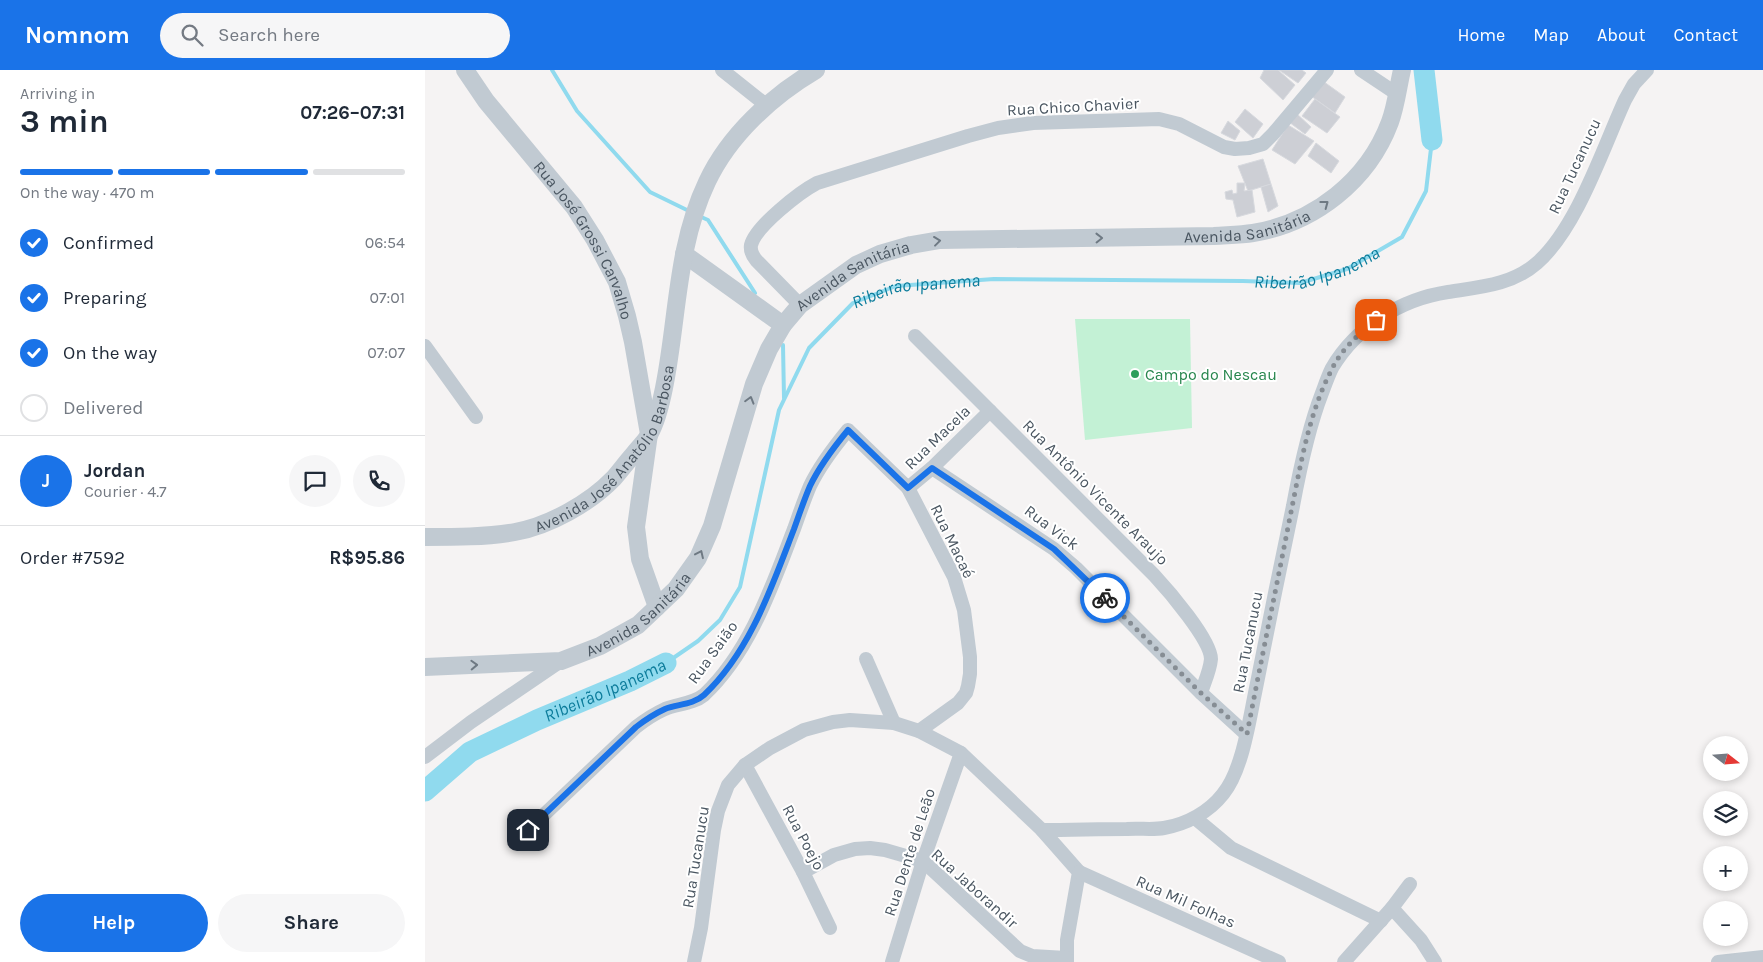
<!DOCTYPE html>
<html lang="en">
<head>
<meta charset="utf-8">
<style>
	body { margin:0; font-family:Karla,sans-serif; background:#f6f6f7; color:#1f2937; height:100vh; display:flex; flex-direction:column; font-size:19px; white-space:nowrap }
	* { box-sizing:border-box; margin:0 }
	p { font-size:16px; color:#747a83 }
	.icon { flex:none; width:28px; height:28px; fill:none; stroke:currentColor; stroke-width:2; stroke-linecap:round; stroke-linejoin:round }
	.map { position:relative; flex:1; overflow:hidden }
	.panel { display:flex; flex-direction:column; background:#fff; width:425px }
	.panel>* { flex:none }
	.needle { width:32px; rotate:107deg }
	.fabs { position:absolute; left:1278px; top:666px; display:grid; gap:10px }
	.fabs a { display:grid; place-items:center; width:45px; height:45px; border-radius:50%; background:#fff; box-shadow:0 2px 8px #0003; font-size:25px }
	.pin { position:absolute; display:grid; place-items:center; width:42px; height:42px; color:#fff; margin:-21px; border-radius:10px; box-shadow:0 2px 8px #0006 }
	.courier { position:absolute; display:grid; place-items:center; width:50px; height:50px; margin:-25px; border:4px solid #1a73e8; border-radius:50%; background:#fff; color:#222; box-shadow:0 1px 6px #0007 }
	.summary em { font-style:normal; font-weight:700 }
	.summary div { display:flex; flex-direction:column-reverse }
	.summary { display:flex; align-items:center; justify-content:space-between; height:85px; padding:0 20px }
	h1 { font-size:32px; font-weight:700; line-height:38px }
	.bar { display:grid; grid-template-columns:repeat(4,1fr); gap:8px 5px; align-content:center; height:60px; padding:0 20px }
	.bar i { height:6px; border-radius:4px; background:#e0e1e3 }
	.bar .current { background:#1a73e8 }
	.bar p { grid-column:span 4 }
	.line { display:flex; align-items:center; gap:12px; padding:0 20px; border-top:1px solid #e0e1e3 }
	.line div { flex:1 }
	.round { display:grid; place-items:center; flex:none; width:52px; height:52px; border-radius:26px; background:#f6f6f7 }
	ol { padding:0 20px; list-style:none }
	li { display:flex; align-items:center; gap:15px; height:55px }
	li p { margin-inline-start:auto }
	li .icon { padding:5px; border-radius:50%; background:#1a73e8; color:#fff; stroke-width:4 }
	li:last-child { color:#747a83 }
	li i { width:28px; height:28px; border:2px solid #e0e1e3; border-radius:50% }
	.primary-button { display:flex; gap:10px; margin-top:auto; padding:10px 20px }
	.primary-button a { flex:1; height:58px; border-radius:30px; background:#1a73e8; color:#fff; font-size:20px; font-weight:700; line-height:58px; text-align:center }
	.primary-button a+a { background:#f6f6f7; color:#1f2937 }
	header { display:flex; align-items:center; gap:30px; box-sizing:border-box; height:70px; padding:0 25px; background:#1a73e8; color:#fff }
	header strong { font-size:24px }
	nav { display:flex; gap:28px; margin-inline-start:auto; font-size:18px }
	.search { width:350px; height:45px; background:#f6f6f7; display:flex; align-items:center; gap:12px; box-sizing:border-box; padding:0 18px; border-radius:28px; color:#747a83; font-size:19px }
	main { display:flex; flex:1; min-height:0 }
	.map>svg:first-child { display:block }
	.green { fill:#c3f1d5 }
	.lines { fill:none; stroke-linecap:round; stroke-linejoin:round }
	.stream { stroke:#90daee; stroke-width:4 }
	.river { stroke:#90daee; stroke-width:21 }
	.building { fill:#cdcfd5; stroke:#d7d9de }
	.minor { stroke:#c1cad2; stroke-width:14 }
	.tertiary { stroke:#c1cad2; stroke-width:18 }
	.oneway { stroke:#6e7983 }
	.done { stroke:#868d94; stroke-width:5; stroke-dasharray:0 9 }
	.route { stroke:#1a73e8; stroke-width:6 }
	.leisure-dot { fill:#2e9e5b; stroke:#fff; stroke-width:2 }
	.labels { text-anchor:middle; stroke-width:4; stroke-linejoin:round; paint-order:stroke }
	.street-label { font-size:16px; fill:#4a5661; stroke:#fff }
	.leisure-label { font-size:16px; fill:#27864d; stroke:#fff; text-anchor:start }
	.water-label { font-size:18px; font-style:italic; fill:#0c7c9b; stroke:#fff }
</style>
</head>
<body>
<header>
<strong>Nomnom</strong>
<div class="search"><svg class="icon" aria-label="search" viewBox="0 0 24 24"><circle cx="10" cy="10" r="6"/><path d="M15 15l6 6"/></svg>Search here</div>
<nav><a>Home</a><a>Map</a><a>About</a><a>Contact</a></nav>
</header>
<main>
<section class="panel">
<div class="summary"><div><h1>3 min</h1><p>Arriving in</p></div><em>07:26–07:31</em></div>
<div class="bar"><i class="current"></i><i class="current"></i><i class="current"></i><i></i><p>On the way · 470 m</p></div>
<ol>
<li><svg class="icon" aria-label="check" viewBox="0 0 24 24"><path d="M5 12l5 5 9-10"/></svg>Confirmed<p>06:54</p></li>
<li><svg class="icon" aria-label="check" viewBox="0 0 24 24"><path d="M5 12l5 5 9-10"/></svg>Preparing<p>07:01</p></li>
<li><svg class="icon" aria-label="check" viewBox="0 0 24 24"><path d="M5 12l5 5 9-10"/></svg>On the way<p>07:07</p></li>
<li><i></i>Delivered</li>
</ol>
<div class="line" style="height:90px"><b class="round" style="background:#1a73e8;color:#fff">J</b><div><b>Jordan</b><p>Courier · 4.7</p></div><a class="round"><svg class="icon" aria-label="chat" viewBox="0 0 24 24"><path d="M4 5h16v11H9l-5 4z"/></svg></a><a class="round"><svg class="icon" aria-label="phone" viewBox="0 0 24 24"><path d="M5 4h4l2 5-3 2q2 4 5 5l2-3 5 2v4C11 20 4 13 5 4z"/></svg></a></div>
<div class="line" style="height:65px"><div>Order #7592</div><b>R$95.86</b></div>
<div class="primary-button"><a>Help</a><a>Share</a></div>
</section>
<div class="map">
<svg width="1338" height="892" viewBox="0 0 1338 892">
	<rect width="100%" height="100%" fill="#f5f3f3"/>
	<path class="green" d="M650,249H765L767,358L660,370Z"/>
	<g class="lines">
		<g class="stream">
			<path d="M127,0L152,41L225,122L266,142"/>
			<path d="M274,146L283,150L330,223"/>
			<path d="M358,275L359,328"/>
			<path id="s1" d="M241,593L273,571L295,550L315,517L354,340L384,278L428,233L471,216L569,209L818,211L875,213L922,199L977,167L1001,121L1007,70"/>
		</g>
		<g class="river">
			<path d="M999,0L1007,70"/>
			<path id="s2" d="M0,721L45,682L112,650L205,611L241,593"/>
		</g>
	</g>
	<g class="building">
		<path d="M839,0H853L870,15L858,30L835,8Z"/>
		<path d="M854,0H877L881,3L873,13Z"/>
		<path d="M895,9L920,27L910,43L886,26Z"/>
		<path d="M890,29L915,47L902,63L877,46Z"/>
		<path d="M820,39L838,54L828,68L810,52Z"/>
		<path d="M871,43L886,57L880,64L864,52Z"/>
		<path d="M803,51L815,61L810,70L796,63Z"/>
		<path d="M863,55L889,71L870,94L847,80Z"/>
		<path d="M891,73L914,91L906,103L883,86Z"/>
		<path d="M838,89L846,114L823,121L813,96Z"/>
		<path d="M812,113H820L819,121L827,120L830,142L812,147L808,130L801,129L800,122L807,120L808,124L812,123Z"/>
		<path d="M846,114L853,136L843,142L836,117Z"/>
	</g>
	<g class="lines">
		<g class="minor">
			<path d="M297,0L341,35"/>
			<path d="M936,0L972,24"/>
			<path d="M375,235L331,190C327,185 325,181 326,175C331,156 375,122 392,113L543,66L573,58L608,53L734,49L754,54L799,77L810,79L824,78L838,74L848,64L902,0"/>
			<path d="M490,266L729,505C743,520 786,570 786,589C785,601 779,613 776,623"/>
			<path d="M0,276L51,347"/>
			<path d="M507,398L629,479L651,498L776,623L821,664"/>
			<path d="M483,418L507,398L565,341"/>
			<path d="M441,589L469,653"/>
			<path d="M0,687L46,652L136,591"/>
			<path d="M320,695L378,802L405,858"/>
			<path d="M770,748L806,778L956,851"/>
			<path d="M103,760L211,657C220,650 229,644 240,639C252,634 268,634 279,625C325,582 347,516 369,459C374,445 379,430 385,416C395,395 409,377 423,360L483,418L529,507L539,540L545,587V604L543,616L541,623L533,633L494,661"/>
			<path d="M617,760L654,802L642,870V892"/>
			<path d="M378,802L409,785L430,779L445,778L460,780L498,791L595,881L607,886L641,888"/>
			<path d="M654,802L854,892"/>
			<path d="M967,838L996,870L1010,892"/>
			<path d="M269,892L276,858L289,760L293,741L303,715L320,695L345,678L379,660L408,652L425,650L469,653L494,661L536,683L617,760C646,760 674,759 702,759C714,758 728,760 739,758C762,754 784,742 798,724C817,701 824,652 830,623C842,561 855,498 868,436C875,398 883,359 897,323C900,315 903,306 907,298C931,257 976,229 1023,222C1055,217 1087,215 1112,193C1152,158 1178,78 1200,30L1209,14L1222,0"/>
			<path d="M467,892L498,791L536,683"/>
			<path d="M919,892L967,838L985,814"/>
			<path d="M1293,892L1338,887"/>
		</g>
		<g class="tertiary">
			<path id="s3" d="M40,0L61,31L149,137L170,170L192,212L202,246L208,272L224,364L211,457L215,489L232,537"/>
			<path d="M259,184L358,255"/>
			<path id="s4" d="M0,467C30,467 61,467 90,462C124,456 165,433 189,408C195,401 201,393 208,385C213,378 220,372 224,365C232,351 236,333 239,318C253,249 251,177 282,112C304,65 347,26 391,0"/>
			<path id="s5" d="M0,597L136,591L175,576L213,555L251,519L273,488L287,456L329,314L344,279L358,255L375,235L431,195L455,184L486,175L515,170L789,166C802,165 815,165 828,163C889,153 943,111 965,52C971,36 973,17 977,0"/>
		</g>
	</g>
	<defs><path id="oneway-chevron" d="M-2-3.5L2.5 0L-2 3.5" fill="none" stroke-width="1.6" stroke-linecap="round" stroke-linejoin="round" transform="scale(1.25)"/></defs>
	<g class="oneway">
		<use href="#oneway-chevron" transform="translate(900 134) rotate(-37)"/>
		<use href="#oneway-chevron" transform="translate(674 168) rotate(-1)"/>
		<use href="#oneway-chevron" transform="translate(512 171) rotate(-7)"/>
		<use href="#oneway-chevron" transform="translate(325 330) rotate(-74)"/>
		<use href="#oneway-chevron" transform="translate(275 484) rotate(-65)"/>
		<use href="#oneway-chevron" transform="translate(49 595) rotate(-2)"/>
	</g>
	<g class="lines">
		<path class="done" d="M680,528L776,623L822,664C836,591 851,519 865,447C875,399 883,345 906,301C916,279 933,265 951,250"/>
		<path class="route" d="M103,760L211,657C220,650 229,644 240,639C252,634 268,635 279,625C325,582 347,516 369,459C374,445 379,430 385,416C395,395 409,377 423,360L483,418L507,398L629,479L680,528"/>
	</g>
	<circle class="leisure-dot" cx="710" cy="304" r="5"/>
	<g class="labels">
		<g class="street-label">
			<text transform="translate(648 36) rotate(-3)" y="6">Rua Chico Chavier</text>
			<text transform="translate(1149 96) rotate(-65)" y="6">Rua Tucanucu</text>
			<text dy="6" stroke="none"><textPath href="#s5" startOffset="1052">Avenida Sanitária</textPath></text>
			<text dy="6" stroke="none"><textPath href="#s3" startOffset="209">Rua José Grossi Carvalho</textPath></text>
			<text dy="6" stroke="none"><textPath href="#s5" startOffset="648">Avenida Sanitária</textPath></text>
			<text transform="translate(512 367) rotate(-44)" y="6">Rua Macela</text>
			<text dy="6" stroke="none"><textPath href="#s4" startOffset="222">Avenida José Anatólio Barbosa</textPath></text>
			<text transform="translate(671 422) rotate(45)" y="6">Rua Antônio Vicente Araujo</text>
			<text transform="translate(627 457) rotate(37)" y="6">Rua Vick</text>
			<text transform="translate(528 471) rotate(64)" y="6">Rua Macaé</text>
			<text dy="6" stroke="none"><textPath href="#s5" startOffset="228">Avenida Sanitária</textPath></text>
			<text transform="translate(822 572) rotate(-79)" y="6">Rua Tucanucu</text>
			<text transform="translate(287 582) rotate(-54)" y="6">Rua Saião</text>
			<text transform="translate(379 767) rotate(62)" y="6">Rua Poejo</text>
			<text transform="translate(484 782) rotate(-72)" y="6">Rua Dente de Leão</text>
			<text transform="translate(270 787) rotate(-81)" y="6">Rua Tucanucu</text>
			<text transform="translate(550 818) rotate(42)" y="6">Rua Jaborandir</text>
			<text transform="translate(761 831) rotate(24)" y="6">Rua Mil Folhas</text>
		</g>
		<g class="leisure-label">
			<text x="720" y="310">Campo do Nescau</text>
		</g>
		<g class="water-label">
			<text dy="6" stroke="none"><textPath href="#s1" startOffset="891">Ribeirão Ipanema</textPath></text>
			<text dy="6" stroke="none"><textPath href="#s1" startOffset="486">Ribeirão Ipanema</textPath></text>
			<text dy="6" stroke="none"><textPath href="#s2" startOffset="208">Ribeirão Ipanema</textPath></text>
		</g>
	</g>
</svg>
<div class="fabs">
<a><svg class="needle" viewBox="-14 -14 28 28"><path d="M0-13l5 13h-10z" fill="#e53935"/><path d="M0 13l5-13h-10z" fill="#747a83"/></svg></a>
<a><svg class="icon" aria-label="layers" viewBox="0 0 24 24"><path d="M12 4l9 5-9 5-9-5zM3 14l9 5 9-5"/></svg></a>
<a>+</a>
<a>−</a>
</div>
<div class="pin" style="left:951px;top:250px;background:#ea580c"><svg class="icon" aria-label="bag" viewBox="0 0 24 24"><path d="M5 8h14l-1 12H6zM9 8a3 3 0 0 1 6 0"/></svg></div>
<div class="pin" style="left:103px;top:760px;background:#1f2937"><svg class="icon" aria-label="home" viewBox="0 0 24 24"><path d="M3 11l9-7 9 7M6 9v11h12V9"/></svg></div>
<div class="courier" style="left:680px;top:528px"><svg class="icon" aria-label="bike" viewBox="0 0 24 24"><circle cx="6" cy="16" r="4"/><circle cx="18" cy="16" r="4"/><path d="M6 16l4-8h5l3 8M10 8l3 8H6M13 5h3"/></svg></div>
</div>
</main>
</body>
</html>
